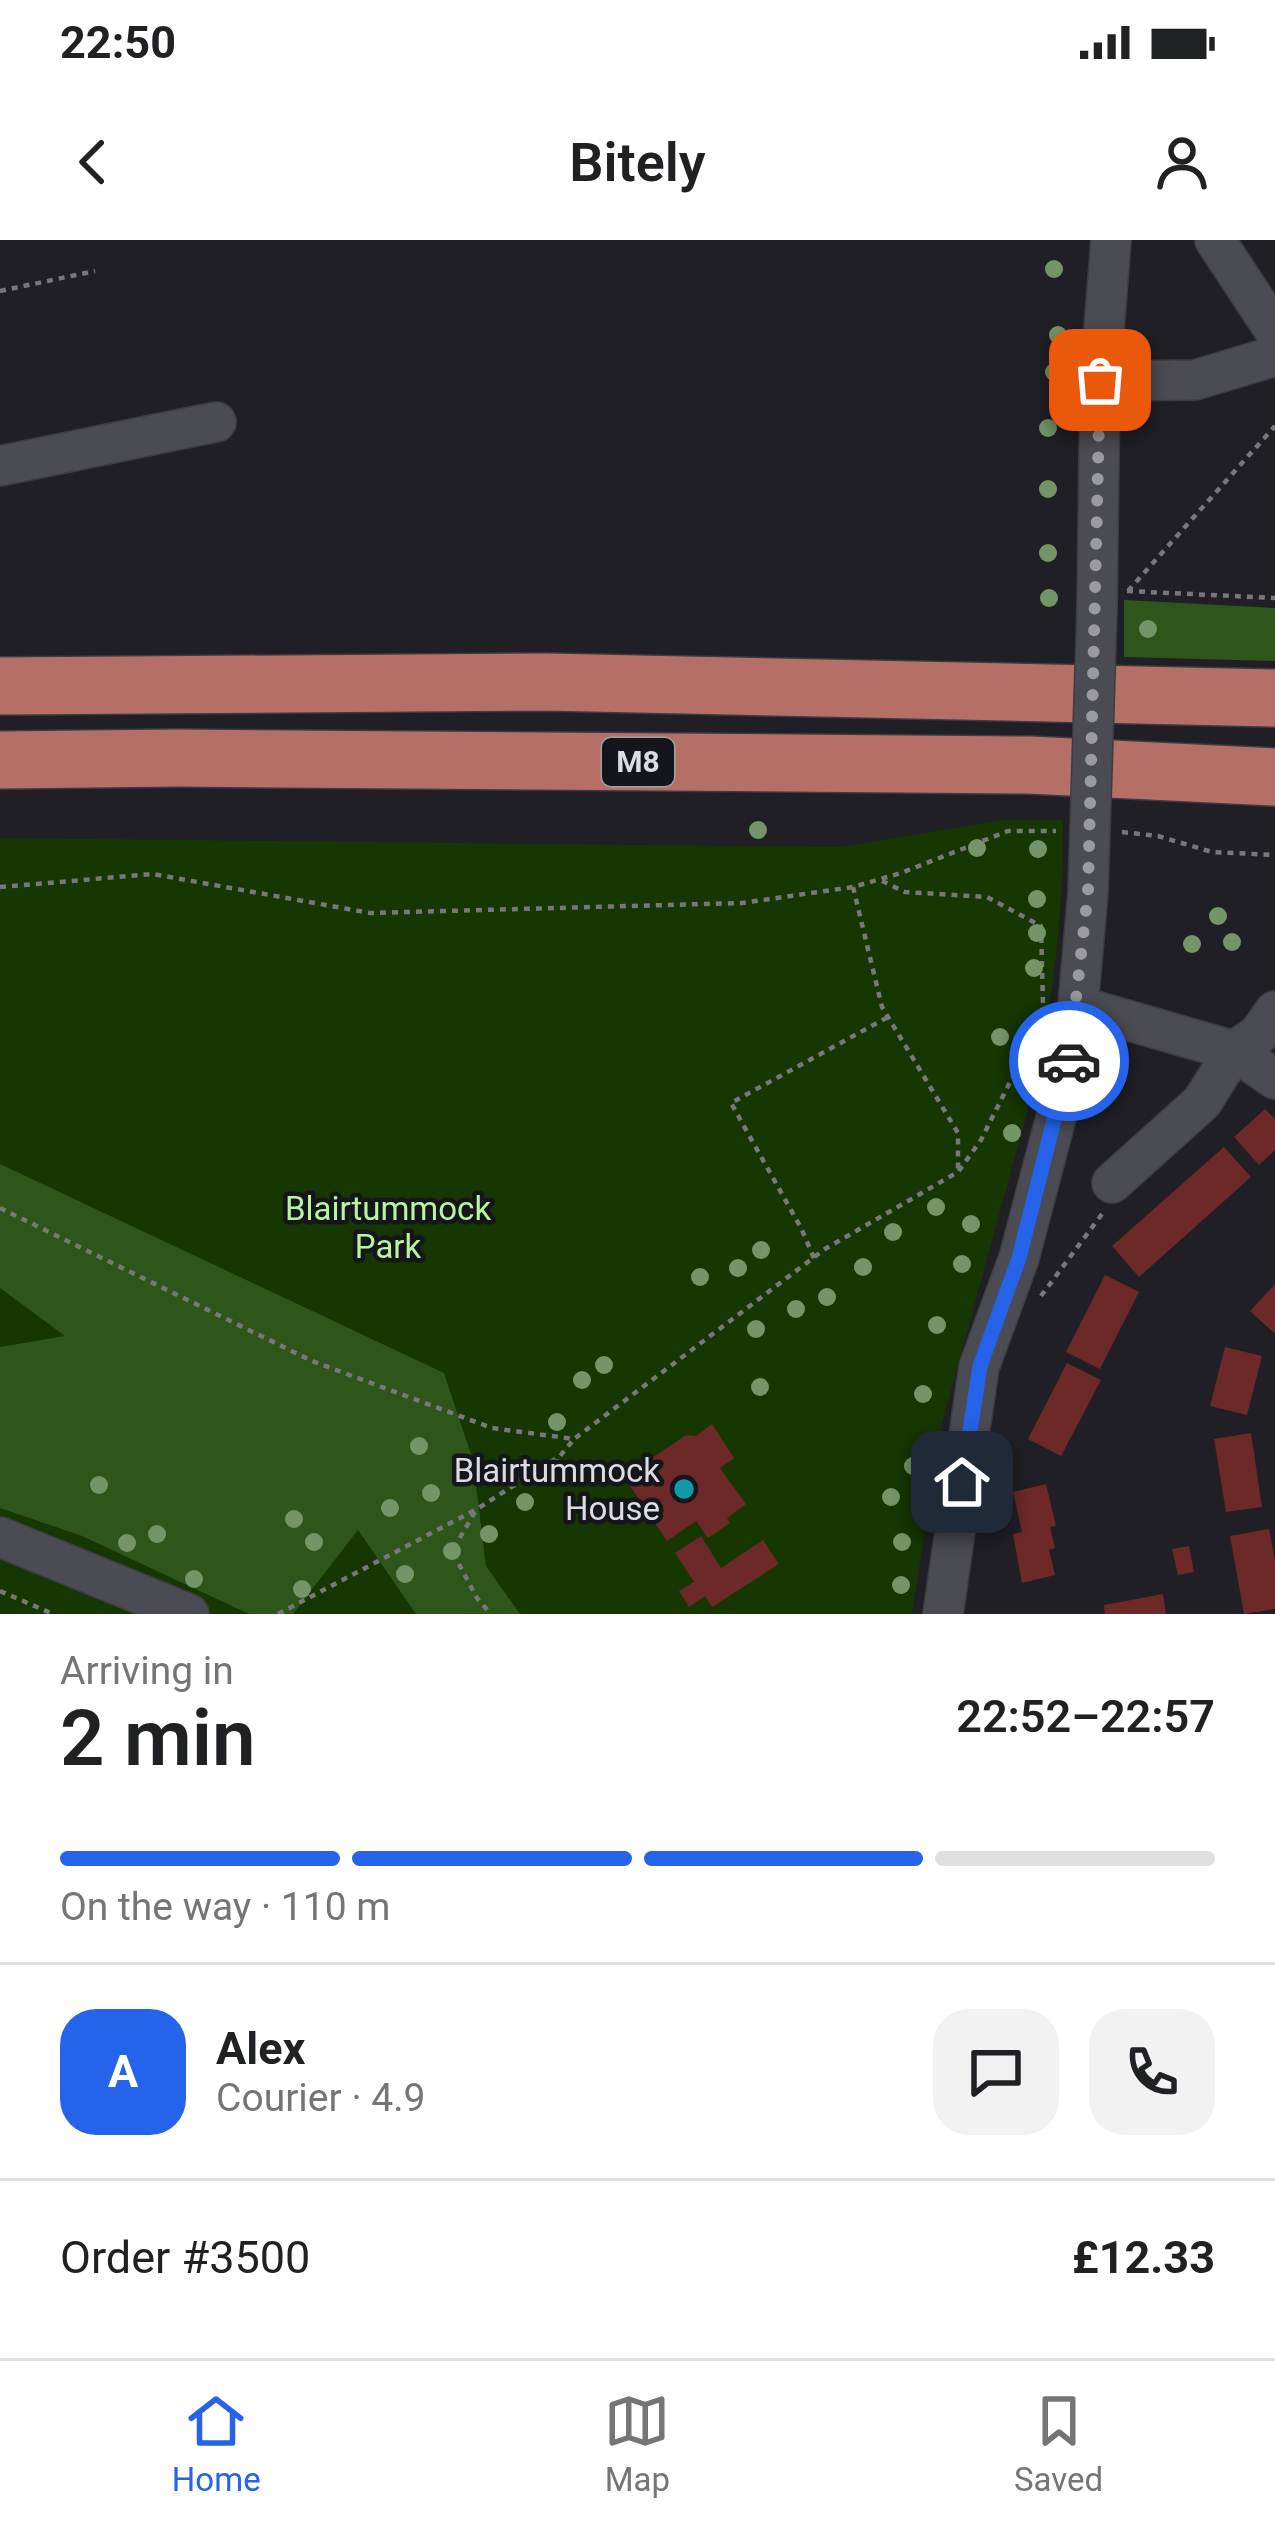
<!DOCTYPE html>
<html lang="en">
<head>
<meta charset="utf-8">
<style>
	body { margin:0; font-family:Roboto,sans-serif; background:#f2f2f2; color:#202124; height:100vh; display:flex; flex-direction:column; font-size:45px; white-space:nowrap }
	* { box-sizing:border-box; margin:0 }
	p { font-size:39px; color:#757577 }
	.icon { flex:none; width:66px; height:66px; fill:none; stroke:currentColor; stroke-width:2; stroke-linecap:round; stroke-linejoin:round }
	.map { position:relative; height:1374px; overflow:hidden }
	.side { display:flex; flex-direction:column; background:#fff; flex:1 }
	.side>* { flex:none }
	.pin { position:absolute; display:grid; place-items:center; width:102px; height:102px; color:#fff; margin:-51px; border-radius:24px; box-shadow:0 6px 18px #0006 }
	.courier { position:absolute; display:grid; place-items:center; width:120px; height:120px; margin:-60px; border:9px solid #2563eb; border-radius:50%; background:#fff; color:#222; box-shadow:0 3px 15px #0007 }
	.head em { font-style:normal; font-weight:600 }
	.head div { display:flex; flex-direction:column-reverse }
	.head { display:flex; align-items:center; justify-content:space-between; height:204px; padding:0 60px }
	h1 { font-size:78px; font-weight:600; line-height:90px }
	.bar { display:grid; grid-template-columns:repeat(4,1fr); gap:18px 12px; align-content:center; height:144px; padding:0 60px }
	.bar i { height:15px; border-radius:9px; background:#e0e0e0 }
	.bar .selected { background:#2563eb }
	.bar p { grid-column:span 4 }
	.line { display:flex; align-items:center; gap:30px; padding:0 60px; border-top:3px solid #e0e0e0 }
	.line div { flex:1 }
	.round { display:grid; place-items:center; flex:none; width:126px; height:126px; border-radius:36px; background:#f2f2f2 }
	.status { display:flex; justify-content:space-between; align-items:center; height:84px; padding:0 60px; background:#fff; direction:ltr }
	.status svg { height:33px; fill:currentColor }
	header { display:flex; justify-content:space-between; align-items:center; height:156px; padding:0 60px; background:#fff; font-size:54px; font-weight:600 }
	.tabs { display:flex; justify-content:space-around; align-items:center; height:168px; border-top:3px solid #e0e0e0; background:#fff; font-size:33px; color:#757577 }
	.tabs a { display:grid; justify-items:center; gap:6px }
	.tabs .selected { color:#2563eb }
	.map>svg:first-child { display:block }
	.green { fill:#163602 }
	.forest { fill:#2e561a }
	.building { fill:#6d2828 }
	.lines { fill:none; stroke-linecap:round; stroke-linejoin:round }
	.minor-casing { stroke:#3c3c41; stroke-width:42 }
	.highway-casing { stroke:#3c3c41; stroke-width:60 }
	.path { stroke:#77777c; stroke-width:4.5; stroke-dasharray:6 6; stroke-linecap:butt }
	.minor { stroke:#4b4b53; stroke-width:39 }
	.highway { stroke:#b56f67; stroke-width:57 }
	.minor-bridge-casing { stroke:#3c3c41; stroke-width:42; stroke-linecap:butt }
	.minor-bridge { stroke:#4b4b53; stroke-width:39 }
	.tree { fill:#749568 }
	.done { stroke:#9a9a9f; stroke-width:12; stroke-dasharray:0 21.6 }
	.route { stroke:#2563eb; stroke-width:15 }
	.culture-dot { fill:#0f9aa8; stroke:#15161c; stroke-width:4.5 }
	.labels { text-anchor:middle; stroke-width:9; stroke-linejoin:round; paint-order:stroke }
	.shield { fill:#15161c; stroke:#a0a1a6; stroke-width:3 }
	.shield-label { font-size:30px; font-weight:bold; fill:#dcdde1 }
	.park-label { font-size:33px; fill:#b9f59e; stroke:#15161c }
	.poi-label { font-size:33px; fill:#dcdde1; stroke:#15161c; text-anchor:end }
</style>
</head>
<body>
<div class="status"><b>22:50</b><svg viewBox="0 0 49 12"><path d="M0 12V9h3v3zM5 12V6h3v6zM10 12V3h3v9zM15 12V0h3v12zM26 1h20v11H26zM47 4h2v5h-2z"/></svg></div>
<header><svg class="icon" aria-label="back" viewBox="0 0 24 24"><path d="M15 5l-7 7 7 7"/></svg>Bitely<svg class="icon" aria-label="person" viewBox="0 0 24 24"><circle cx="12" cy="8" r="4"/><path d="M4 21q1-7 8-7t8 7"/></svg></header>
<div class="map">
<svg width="1275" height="1374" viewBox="0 0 1275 1374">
	<rect width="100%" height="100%" fill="#1f1f25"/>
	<path class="green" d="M1001,580H1063C1064,668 1054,754 1036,840L942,1184L912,1374H0V598L841,607Z"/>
	<g class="forest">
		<path d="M1124,360L1275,368V421L1124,417Z"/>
		<path d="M0,924L444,1133L473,1220L486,1326L520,1374H416L358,1290L293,1374H249L82,1296L0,1268V1107L65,1096L0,1048Z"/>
	</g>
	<g class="building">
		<path d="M1265,869L1275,879V910L1259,925L1234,897Z"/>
		<path d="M1224,907L1251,937L1139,1037L1112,1006Z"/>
		<path d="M1105,1035L1139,1052L1100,1129L1066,1112Z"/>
		<path d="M1275,1044V1094L1250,1071Z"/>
		<path d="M1225,1107L1262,1116L1247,1175L1210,1166Z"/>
		<path d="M1067,1123L1101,1140L1061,1216L1028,1199Z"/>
		<path d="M712,1184L734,1218L720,1228L746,1264L727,1278L730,1283L708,1298L696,1281L667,1301L622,1234L650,1215L652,1218L686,1195L696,1196Z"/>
		<path d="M1251,1193L1262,1267L1226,1272L1214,1199Z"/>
		<path d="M1046,1244L1056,1286L1050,1287L1055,1308L1049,1310L1055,1335L1022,1343L1013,1294L1022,1292L1013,1252Z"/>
		<path d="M1269,1289L1275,1320V1369L1244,1374L1230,1296Z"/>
		<path d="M701,1296L721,1328L763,1300L779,1324L712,1367L705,1356L689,1367L679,1351L694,1342L675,1313Z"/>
		<path d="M1189,1306L1194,1332L1178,1335L1172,1309Z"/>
		<path d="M1163,1354L1166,1374H1105L1104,1365Z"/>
	</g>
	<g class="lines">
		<defs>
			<g id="minor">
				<path d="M1215,0L1275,91"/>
				<path d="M1100,141L1195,140L1275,116"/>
				<path d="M0,226L216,182"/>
				<path d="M1097,369L1100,141L1111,0"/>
				<path d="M1078,766L1234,811L1275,839"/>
				<path d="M1112,943L1202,862L1234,811L1258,795L1275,771"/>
				<path d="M0,1297L189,1374"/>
				<path d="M943,1374L979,1127L1019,1018L1063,851L1078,766L1088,652"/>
			</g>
			<g id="highway">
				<path d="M0,446L546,442L1275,458"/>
				<path d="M0,520L177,518L1029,525L1275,537"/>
			</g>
		</defs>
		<use href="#minor" class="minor-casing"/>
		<use href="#highway" class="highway-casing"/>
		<g class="path">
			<path d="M0,51L95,31"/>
			<path d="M1127,351L1275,358"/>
			<path d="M1128,351L1275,186"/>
			<path d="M1122,592L1158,596L1212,612L1275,615"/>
			<path d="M882,641L905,652L987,657L1041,686L1043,764"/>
			<path d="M0,647L153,634L370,673L742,663L853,647L901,633L1008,591H1056"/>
			<path d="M853,647L882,767L958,893V932"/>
			<path d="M0,968L312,1121L492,1188L574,1199L825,1009L958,932L981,900L1042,778"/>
			<path d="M814,1018L801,988L731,863L888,777"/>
			<path d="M1041,1056L1102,974"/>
			<path d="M475,1272L452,1311L477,1358L491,1374"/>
			<path d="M0,1351L53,1374"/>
			<path d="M278,1374L477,1269L560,1216L574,1199"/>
		</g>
		<use href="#minor" class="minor"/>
		<use href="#highway" class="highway"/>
		<defs>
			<path id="minor-bridge" d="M1088,652L1097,369"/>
		</defs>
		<use href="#minor-bridge" class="minor-bridge-casing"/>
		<use href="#minor-bridge" class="minor-bridge"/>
	</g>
	<g class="tree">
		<circle cx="1054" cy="29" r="9"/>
		<circle cx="1058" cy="95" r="9"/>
		<circle cx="1054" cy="132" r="9"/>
		<circle cx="1048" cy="188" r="9"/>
		<circle cx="1048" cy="249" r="9"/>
		<circle cx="1048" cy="313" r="9"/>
		<circle cx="1049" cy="358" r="9"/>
		<circle cx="1148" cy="389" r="9"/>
		<circle cx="758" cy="590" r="9"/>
		<circle cx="977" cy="608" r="9"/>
		<circle cx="1038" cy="609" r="9"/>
		<circle cx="1037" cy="659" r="9"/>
		<circle cx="1218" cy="676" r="9"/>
		<circle cx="1037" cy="693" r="9"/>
		<circle cx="1232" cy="702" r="9"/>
		<circle cx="1192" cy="704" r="9"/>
		<circle cx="1034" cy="728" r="9"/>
		<circle cx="1000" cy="797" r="9"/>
		<circle cx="1012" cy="893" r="9"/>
		<circle cx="936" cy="967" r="9"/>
		<circle cx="971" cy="984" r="9"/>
		<circle cx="893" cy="992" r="9"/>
		<circle cx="761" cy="1010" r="9"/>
		<circle cx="962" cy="1024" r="9"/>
		<circle cx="863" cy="1027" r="9"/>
		<circle cx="738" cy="1028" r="9"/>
		<circle cx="700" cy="1037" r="9"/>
		<circle cx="827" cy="1057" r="9"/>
		<circle cx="796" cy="1069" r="9"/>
		<circle cx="937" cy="1085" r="9"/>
		<circle cx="756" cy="1089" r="9"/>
		<circle cx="604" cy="1125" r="9"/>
		<circle cx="582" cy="1140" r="9"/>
		<circle cx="760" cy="1147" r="9"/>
		<circle cx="923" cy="1154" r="9"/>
		<circle cx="557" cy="1182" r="9"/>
		<circle cx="419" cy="1206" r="9"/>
		<circle cx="913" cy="1226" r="9"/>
		<circle cx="557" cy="1228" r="9"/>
		<circle cx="99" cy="1245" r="9"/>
		<circle cx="431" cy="1253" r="9"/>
		<circle cx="891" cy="1257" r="9"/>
		<circle cx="525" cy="1262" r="9"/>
		<circle cx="390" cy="1268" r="9"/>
		<circle cx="294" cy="1279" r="9"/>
		<circle cx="157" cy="1294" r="9"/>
		<circle cx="489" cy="1294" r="9"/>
		<circle cx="314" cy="1302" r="9"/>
		<circle cx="902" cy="1302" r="9"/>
		<circle cx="127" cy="1303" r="9"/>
		<circle cx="452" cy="1311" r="9"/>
		<circle cx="405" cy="1334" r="9"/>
		<circle cx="194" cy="1339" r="9"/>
		<circle cx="901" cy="1345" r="9"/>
		<circle cx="302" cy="1349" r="9"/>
	</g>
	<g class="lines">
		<path class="done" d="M1069,821L1088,652L1100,140"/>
		<path class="route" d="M962,1242L980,1126L1019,1018L1069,821"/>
	</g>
	<circle class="culture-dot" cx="684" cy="1249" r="12"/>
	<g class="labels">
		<rect class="shield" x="602" y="498" width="72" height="48" rx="9"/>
		<g class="shield-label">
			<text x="638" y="532">M8</text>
		</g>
		<g class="park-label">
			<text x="388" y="980">Blairtummock<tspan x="388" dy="38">Park</tspan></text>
		</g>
		<g class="poi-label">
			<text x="660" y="1242">Blairtummock<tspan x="660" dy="38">House</tspan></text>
		</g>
	</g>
</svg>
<div class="pin" style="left:1100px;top:140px;background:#ea580c"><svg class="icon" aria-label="bag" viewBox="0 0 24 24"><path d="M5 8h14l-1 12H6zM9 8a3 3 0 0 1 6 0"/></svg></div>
<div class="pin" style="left:962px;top:1242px;background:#1f2937"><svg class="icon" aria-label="home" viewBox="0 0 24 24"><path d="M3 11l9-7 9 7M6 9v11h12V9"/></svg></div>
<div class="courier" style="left:1069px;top:821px"><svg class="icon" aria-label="car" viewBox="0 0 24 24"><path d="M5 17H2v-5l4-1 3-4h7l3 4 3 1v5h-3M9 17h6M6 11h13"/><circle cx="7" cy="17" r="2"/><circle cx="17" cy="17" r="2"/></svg></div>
</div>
<section class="side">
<div class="head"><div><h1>2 min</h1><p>Arriving in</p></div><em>22:52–22:57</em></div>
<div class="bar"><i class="selected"></i><i class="selected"></i><i class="selected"></i><i></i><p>On the way · 110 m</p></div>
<div class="line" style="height:216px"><b class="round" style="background:#2563eb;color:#fff">A</b><div><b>Alex</b><p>Courier · 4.9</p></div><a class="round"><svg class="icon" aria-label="chat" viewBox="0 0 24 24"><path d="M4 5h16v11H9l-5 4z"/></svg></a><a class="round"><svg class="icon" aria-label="phone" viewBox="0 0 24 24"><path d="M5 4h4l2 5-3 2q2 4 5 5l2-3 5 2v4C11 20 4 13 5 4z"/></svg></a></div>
<div class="line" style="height:156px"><div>Order #3500</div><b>£12.33</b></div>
</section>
<nav class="tabs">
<a class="selected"><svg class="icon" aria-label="home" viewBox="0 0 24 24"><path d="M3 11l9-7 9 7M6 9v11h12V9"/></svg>Home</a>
<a><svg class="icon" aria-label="map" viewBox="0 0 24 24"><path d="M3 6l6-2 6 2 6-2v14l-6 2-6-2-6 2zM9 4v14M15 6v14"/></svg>Map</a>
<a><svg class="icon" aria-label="saved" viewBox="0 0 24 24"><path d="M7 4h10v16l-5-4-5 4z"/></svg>Saved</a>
</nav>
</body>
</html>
